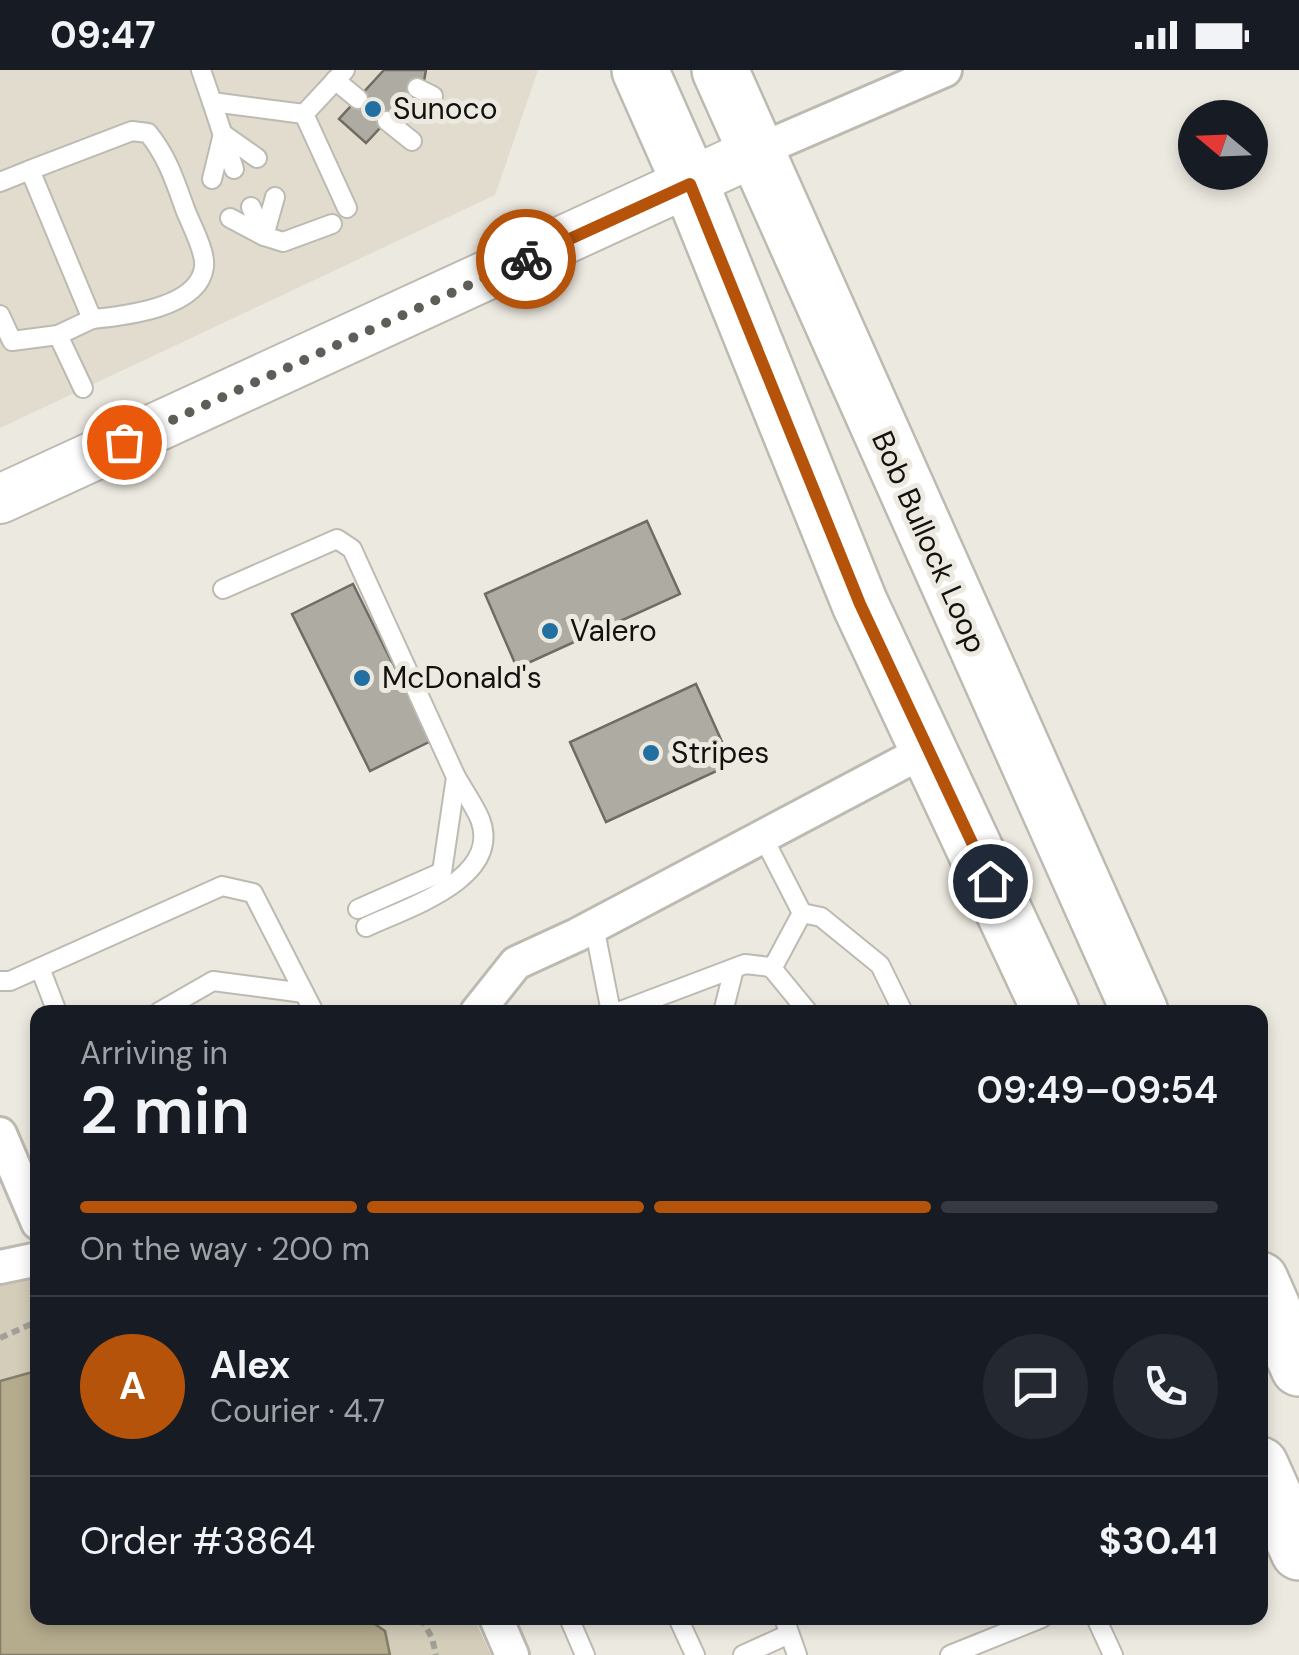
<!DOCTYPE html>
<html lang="en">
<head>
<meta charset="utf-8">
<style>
	body { margin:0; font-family:"DM Sans",sans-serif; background:#242831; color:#f1f3f6; height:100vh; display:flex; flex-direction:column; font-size:38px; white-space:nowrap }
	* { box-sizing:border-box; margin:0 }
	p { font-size:32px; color:#9ea1a6 }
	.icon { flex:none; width:55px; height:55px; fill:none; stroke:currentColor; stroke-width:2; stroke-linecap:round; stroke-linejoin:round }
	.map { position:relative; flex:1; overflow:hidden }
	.details { position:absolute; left:30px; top:935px; width:1238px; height:620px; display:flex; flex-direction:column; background:#171b24; border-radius:20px; box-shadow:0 5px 15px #0003 }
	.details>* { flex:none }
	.needle { width:65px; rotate:289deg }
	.tools { position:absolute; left:1178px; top:30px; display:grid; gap:20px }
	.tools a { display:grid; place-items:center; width:90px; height:90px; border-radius:50%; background:#171b24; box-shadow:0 5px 15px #0003; font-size:50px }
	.pin { position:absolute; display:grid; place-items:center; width:85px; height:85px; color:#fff; margin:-42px; border:5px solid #fff; border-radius:50%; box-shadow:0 2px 10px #0007 }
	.courier { position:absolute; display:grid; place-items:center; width:100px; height:100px; margin:-50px; border:8px solid #b45309; border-radius:50%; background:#fff; color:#222; box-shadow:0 2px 12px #0007 }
	.headline em { font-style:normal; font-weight:600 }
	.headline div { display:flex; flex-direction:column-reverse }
	.headline { display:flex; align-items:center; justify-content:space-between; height:170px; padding:0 50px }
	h1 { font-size:65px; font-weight:600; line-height:75px }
	.bar { display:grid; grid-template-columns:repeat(4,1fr); gap:15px 10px; align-content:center; height:120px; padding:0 50px }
	.bar i { height:12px; border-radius:8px; background:#363941 }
	.bar .active { background:#b45309 }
	.bar p { grid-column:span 4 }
	.line { display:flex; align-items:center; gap:25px; padding:0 50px; border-top:2px solid #363941 }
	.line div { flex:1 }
	.round { display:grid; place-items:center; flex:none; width:105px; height:105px; border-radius:52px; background:#242831 }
	.status { display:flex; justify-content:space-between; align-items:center; height:70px; padding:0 50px; background:#171b24; direction:ltr }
	.status svg { height:28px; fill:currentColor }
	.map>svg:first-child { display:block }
	.built { fill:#e1dccd }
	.green { fill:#d4cdba }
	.water { fill:#b5ab8d; stroke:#847d67; stroke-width:2.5 }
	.building { fill:#aeaba3; stroke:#6e6c64; stroke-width:2.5 }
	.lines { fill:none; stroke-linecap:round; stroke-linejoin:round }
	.lane-casing { stroke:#bcbab1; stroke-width:22 }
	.street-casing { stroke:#bcbab1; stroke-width:38 }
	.secondary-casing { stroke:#bcbab1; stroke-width:52 }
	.highway-casing { stroke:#bcbab1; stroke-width:60 }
	.path { stroke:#a29f98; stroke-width:6; stroke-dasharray:8 5; stroke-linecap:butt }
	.lane { stroke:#fff; stroke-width:18 }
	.street { stroke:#fff; stroke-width:32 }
	.secondary { stroke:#fff; stroke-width:48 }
	.highway { stroke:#fff; stroke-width:55 }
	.done { stroke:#5e5d58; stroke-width:10; stroke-dasharray:0 18 }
	.route { stroke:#b45309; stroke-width:12 }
	.poi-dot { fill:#226fa2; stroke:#ece9e0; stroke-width:4 }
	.labels { text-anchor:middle; stroke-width:10; stroke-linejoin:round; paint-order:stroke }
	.poi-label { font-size:30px; fill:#12110e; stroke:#ece9e0; text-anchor:start }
	.street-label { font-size:30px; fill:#12110e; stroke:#ece9e0 }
</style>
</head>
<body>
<div class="status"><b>09:47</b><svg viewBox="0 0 49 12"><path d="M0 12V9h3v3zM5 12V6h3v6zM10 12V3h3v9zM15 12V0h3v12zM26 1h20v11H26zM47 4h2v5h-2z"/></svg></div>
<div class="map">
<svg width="1299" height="1585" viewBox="0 0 1299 1585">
	<rect width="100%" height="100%" fill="#ece9e0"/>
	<path class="built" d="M0,0H538L495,125L0,358Z"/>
	<path class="green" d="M37,1199L38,1548H474L491,1585H0V1206Z"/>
	<path class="water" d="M29,1303H38V1548H366L385,1561L390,1585H0V1311Z"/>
	<g class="building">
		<path d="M384,0H426L424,11L366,73L339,49Z"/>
		<path d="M647,451L680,524L517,598L485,524Z"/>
		<path d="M353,514L431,671L370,701L292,544Z"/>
		<path d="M696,614L732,694L606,752L570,672Z"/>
	</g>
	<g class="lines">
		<defs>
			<g id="lane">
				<path d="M201,0L212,32L304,44"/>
				<path d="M345,0L304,44L347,138"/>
				<path d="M335,10L358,29"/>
				<path d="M417,18L433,26"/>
				<path d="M212,32L234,99"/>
				<path d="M387,51L412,71"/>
				<path d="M30,100L132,61L148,63C167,86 175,111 185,139C191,155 206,181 204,197C199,238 124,246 92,249"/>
				<path d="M212,109L223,64L257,88"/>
				<path d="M0,112L30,100L92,249L58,265L12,271L0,245"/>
				<path d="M251,137L264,166L283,172L332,154"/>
				<path d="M230,148L264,166L275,127"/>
				<path d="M58,265L83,318"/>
				<path d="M223,519L337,469L352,479L456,707L442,802L358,839"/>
				<path d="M763,767L802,843L821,847L880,895L903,942"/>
				<path d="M594,856L611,942"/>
				<path d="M366,857C406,838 503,809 480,749C474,735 464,721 456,707"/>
				<path d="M40,898L57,942"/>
				<path d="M772,899L802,843"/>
				<path d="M0,911H10L222,816L253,823L314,942"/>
				<path d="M159,942L213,911L304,923"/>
				<path d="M618,942L745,894L771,897L808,942"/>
				<path d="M723,942L734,899"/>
				<path d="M569,1548L585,1585"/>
				<path d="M678,1548L695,1585"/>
				<path d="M784,1548L797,1585"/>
				<path d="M1096,1548L1113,1585"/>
				<path d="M743,1585L789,1564"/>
				<path d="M950,1585L1042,1548"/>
			</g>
			<g id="street">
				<path d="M755,82L945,0"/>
				<path d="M477,942L516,893L577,865L928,679"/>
				<path d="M0,1064L38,1153"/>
				<path d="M0,1197L38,1189"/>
				<path d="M496,1548L512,1585"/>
			</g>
			<path id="secondary" d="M0,429L755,82"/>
			<g id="highway">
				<path d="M640,0L690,113L860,534L1051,942"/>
				<path d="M720,0L1140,942"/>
				<path d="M1260,1210L1299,1298"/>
				<path d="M1260,1395L1299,1482"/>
			</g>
		</defs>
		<use href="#lane" class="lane-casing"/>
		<use href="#street" class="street-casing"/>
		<use href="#secondary" class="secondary-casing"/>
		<use href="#highway" class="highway-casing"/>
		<g class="path">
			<path d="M0,1268L38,1251"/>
			<path d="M421,1548L432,1568L436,1585"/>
		</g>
		<use href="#lane" class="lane"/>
		<use href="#street" class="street"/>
		<use href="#secondary" class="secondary"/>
		<use href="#highway" class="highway"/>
	</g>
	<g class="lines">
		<path class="done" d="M124,372L526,189"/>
		<path class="route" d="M526,189L690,114L860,534L990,811"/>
	</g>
	<g class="poi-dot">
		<circle cx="373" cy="39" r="10"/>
		<circle cx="550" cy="561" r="10"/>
		<circle cx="362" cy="608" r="10"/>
		<circle cx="651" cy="683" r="10"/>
	</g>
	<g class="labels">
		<g class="poi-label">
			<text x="393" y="49">Sunoco</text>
			<text x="570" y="571">Valero</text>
			<text x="382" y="618">McDonald's</text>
			<text x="671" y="693">Stripes</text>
		</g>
		<g class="street-label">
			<text transform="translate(929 472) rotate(66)" y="10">Bob Bullock Loop</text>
		</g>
	</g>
</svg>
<div class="tools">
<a><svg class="needle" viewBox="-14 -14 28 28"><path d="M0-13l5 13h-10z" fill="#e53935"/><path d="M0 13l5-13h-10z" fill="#9ea1a6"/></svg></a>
</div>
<div class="pin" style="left:124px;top:372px;background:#ea580c"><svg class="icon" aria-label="bag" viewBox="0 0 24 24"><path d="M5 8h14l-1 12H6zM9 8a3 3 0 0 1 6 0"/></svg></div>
<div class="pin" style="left:990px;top:811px;background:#1f2937"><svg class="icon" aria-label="home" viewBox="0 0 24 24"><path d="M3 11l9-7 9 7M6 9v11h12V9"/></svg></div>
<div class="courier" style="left:526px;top:189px"><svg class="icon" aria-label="bike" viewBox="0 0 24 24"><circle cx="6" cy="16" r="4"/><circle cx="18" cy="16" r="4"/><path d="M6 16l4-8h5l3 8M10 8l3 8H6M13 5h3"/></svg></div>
<section class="details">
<div class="headline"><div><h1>2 min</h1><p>Arriving in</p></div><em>09:49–09:54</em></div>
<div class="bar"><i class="active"></i><i class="active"></i><i class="active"></i><i></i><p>On the way · 200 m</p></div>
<div class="line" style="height:180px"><b class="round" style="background:#b45309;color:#fff">A</b><div><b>Alex</b><p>Courier · 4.7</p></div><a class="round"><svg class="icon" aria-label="chat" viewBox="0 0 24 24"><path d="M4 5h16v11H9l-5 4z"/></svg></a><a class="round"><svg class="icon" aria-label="phone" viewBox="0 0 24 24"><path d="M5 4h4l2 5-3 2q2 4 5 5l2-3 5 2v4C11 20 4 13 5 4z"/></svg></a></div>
<div class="line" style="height:130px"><div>Order #3864</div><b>$30.41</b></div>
</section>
</div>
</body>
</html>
